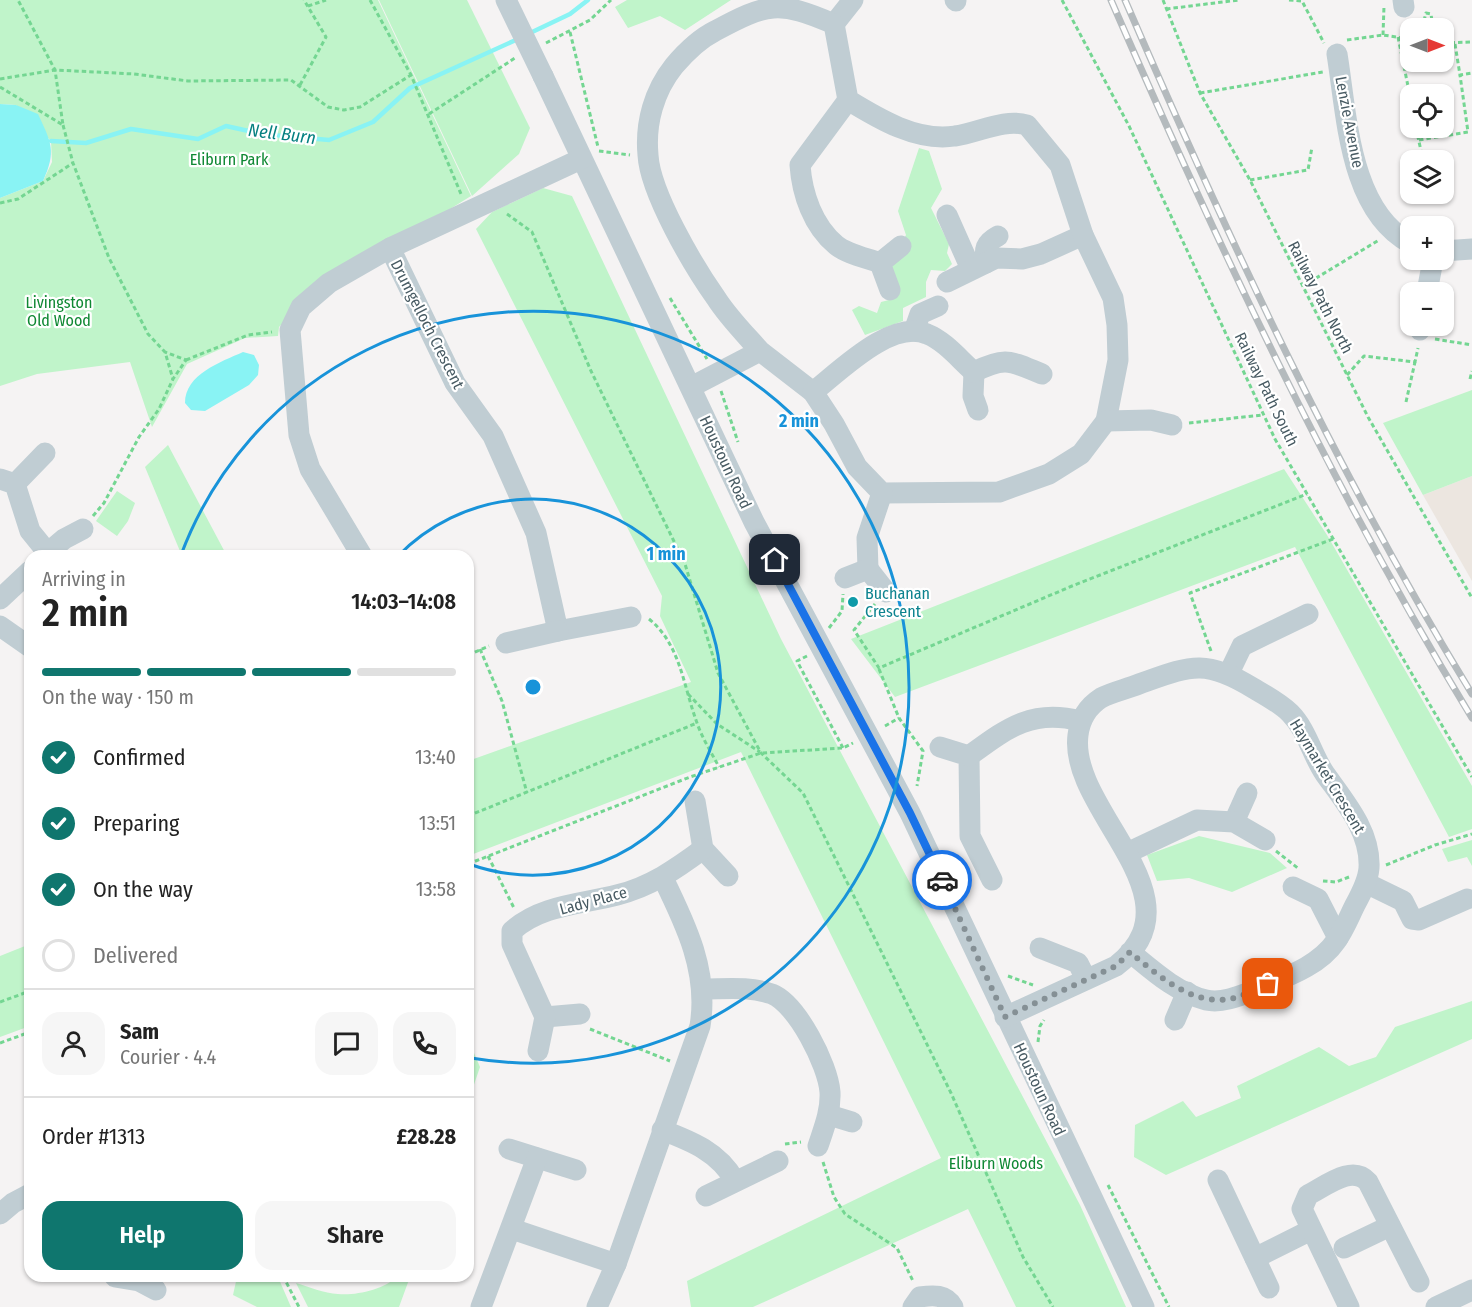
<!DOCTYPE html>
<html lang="en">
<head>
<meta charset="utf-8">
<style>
	body { margin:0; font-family:"Fira Sans Condensed",sans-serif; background:#f6f6f6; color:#222; height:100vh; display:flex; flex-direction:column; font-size:22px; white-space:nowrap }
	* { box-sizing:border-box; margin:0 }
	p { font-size:20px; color:#767676 }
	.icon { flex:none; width:33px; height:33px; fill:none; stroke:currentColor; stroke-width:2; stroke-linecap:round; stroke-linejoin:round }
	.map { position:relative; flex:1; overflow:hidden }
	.side { position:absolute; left:24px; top:550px; width:450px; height:732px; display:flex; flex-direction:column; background:#fff; border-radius:18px; box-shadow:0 2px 4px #0004 }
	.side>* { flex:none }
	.needle { width:39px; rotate:90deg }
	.fabs { position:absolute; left:1400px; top:18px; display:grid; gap:12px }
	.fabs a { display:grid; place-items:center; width:54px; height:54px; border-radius:12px; background:#fff; box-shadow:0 2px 4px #0004; font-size:30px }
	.pin { position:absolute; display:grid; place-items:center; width:51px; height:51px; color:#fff; margin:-26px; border-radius:12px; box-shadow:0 3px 9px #0006 }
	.courier { position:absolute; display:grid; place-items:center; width:60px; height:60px; margin:-30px; border:4px solid #1a73e8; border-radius:50%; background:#fff; color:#222; box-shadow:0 2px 8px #0007 }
	.headline em { font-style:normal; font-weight:600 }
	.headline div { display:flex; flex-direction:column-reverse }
	.headline { display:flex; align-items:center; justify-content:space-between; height:102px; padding:0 18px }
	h1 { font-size:39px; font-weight:600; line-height:45px }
	.bar { display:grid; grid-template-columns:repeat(4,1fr); gap:9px 6px; align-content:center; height:72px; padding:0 18px }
	.bar i { height:8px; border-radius:4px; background:#e0e0e0 }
	.bar .active { background:#0f766e }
	.bar p { grid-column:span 4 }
	.line { display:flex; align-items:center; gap:15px; padding:0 18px; border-top:2px solid #e0e0e0 }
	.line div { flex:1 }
	.round { display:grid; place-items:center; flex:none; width:63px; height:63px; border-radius:18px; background:#f6f6f6 }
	ol { padding:0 18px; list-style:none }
	li { display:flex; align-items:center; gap:18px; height:66px }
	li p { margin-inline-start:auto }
	li .icon { padding:6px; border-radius:50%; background:#0f766e; color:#fff; stroke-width:4 }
	li:last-child { color:#767676 }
	li i { width:33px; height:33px; border:3px solid #e0e0e0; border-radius:50% }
	.cta { display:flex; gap:12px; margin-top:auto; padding:12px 18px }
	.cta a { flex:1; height:69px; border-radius:18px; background:#0f766e; color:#fff; font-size:24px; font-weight:600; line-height:69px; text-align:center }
	.cta a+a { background:#f6f6f6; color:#222 }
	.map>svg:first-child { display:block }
	.commercial { fill:#ece6e0 }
	.green { fill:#c0f4ca }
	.water { fill:#89f3f4 }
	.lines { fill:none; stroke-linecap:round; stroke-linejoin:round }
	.stream { stroke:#89f3f4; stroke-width:4.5 }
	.path { stroke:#74d692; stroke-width:3; stroke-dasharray:4.5 3; stroke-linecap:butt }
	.minor { stroke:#c0cdd3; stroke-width:21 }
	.rail-casing { stroke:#b4babd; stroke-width:7 }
	.rail { stroke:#fff; stroke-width:4.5; stroke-dasharray:14; stroke-linecap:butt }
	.minor-bridge { stroke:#c0cdd3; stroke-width:21 }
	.done { stroke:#859095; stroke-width:6; stroke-dasharray:0 10.8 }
	.route { stroke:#1a73e8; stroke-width:8 }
	.ring { fill:none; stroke:#1893d9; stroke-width:3 }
	.culture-dot { fill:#0f9aa8; stroke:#fff; stroke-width:2 }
	.labels { text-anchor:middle; stroke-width:4.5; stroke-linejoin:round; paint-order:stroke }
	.street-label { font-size:16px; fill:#485b63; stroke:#fff }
	.park-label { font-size:16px; fill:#0f8833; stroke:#fff }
	.culture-label { font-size:16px; fill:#0d838f; stroke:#fff; text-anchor:start }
	.water-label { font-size:18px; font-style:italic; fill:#068081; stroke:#fff }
	.centre { fill:#1893d9; stroke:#fff; stroke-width:3 }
	.ring-label { font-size:18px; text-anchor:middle; font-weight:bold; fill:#1893d9; stroke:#fff; stroke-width:4.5; stroke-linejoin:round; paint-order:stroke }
</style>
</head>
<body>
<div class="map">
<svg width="1472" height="1307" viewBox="0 0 1472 1307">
	<rect width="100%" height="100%" fill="#f5f3f3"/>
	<path class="commercial" d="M1472,476V581L1423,495Z"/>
	<g class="green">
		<path d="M0,0H378L471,196L308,297L279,327L278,336L245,338L187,364L152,427L130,362L37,374L0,386V198L43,181L52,162L51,141L16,105L0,104Z"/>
		<path d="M379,0H467L530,128L519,154L472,196Z"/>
		<path d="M627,0H731L685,30L660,16L628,28L615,7Z"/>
		<path d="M919,148L929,151L942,189L931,208L949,244L947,253L952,264L945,271L931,270L926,282V297L903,308V321L865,335L852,310L859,306L877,313L881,302L893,299L887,271L906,235L898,211Z"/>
		<path d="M543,188L572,196L781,639L1080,1205L1126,1307H1016L968,1209L753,1307H691L687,1281L941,1158L741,752L468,856V761L691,682L660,616L662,596L476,229L492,212Z"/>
		<path d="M1472,390V476L1423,495L1383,423Z"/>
		<path d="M168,445L227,556H182L145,467Z"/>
		<path d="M1284,469L1327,535L1472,786V829L1449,837L1295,547L895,697L851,639Z"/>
		<path d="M117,491L135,503L128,521L117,536L96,521Z"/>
		<path d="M1199,836L1270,853L1287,868L1232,892L1189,878L1157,881L1147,855Z"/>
		<path d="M1472,840V866L1467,857L1448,862L1442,849Z"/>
		<path d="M30,944V1026L0,1037V956Z"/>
		<path d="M1472,1001V1039L1166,1175L1134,1157L1135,1125L1183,1101L1196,1117L1241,1098L1237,1086L1319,1047L1349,1066L1376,1057L1395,1027Z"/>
		<path d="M468,1039L480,1067L468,1102Z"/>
		<path d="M237,1277H278L291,1307H257L233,1295Z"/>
		<path d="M397,1277H410L399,1307H308L296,1283C309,1287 324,1293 338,1294C356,1296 384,1289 397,1277Z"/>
	</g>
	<g class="water">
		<path d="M0,104L16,105L38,114C51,142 57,151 43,181L0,198Z"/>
		<path d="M243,352L254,355L259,365L258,375L249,385L205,411L191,410L185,403C185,374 221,362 243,352Z"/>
	</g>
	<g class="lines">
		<g class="stream">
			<path d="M528,34L570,14L588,0"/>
			<path d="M51,141L86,143L131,129L198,139L226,126L262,134L329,140L373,122L410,88L518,39"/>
		</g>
		<g class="path">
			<path d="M370,0L411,75L461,194"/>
			<path d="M1062,0L1129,126L1275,439L1472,777"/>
			<path d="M1163,0L1200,93L1250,180L1368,417L1472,598"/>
			<path d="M1289,0L1302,1L1324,43"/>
			<path d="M308,6L326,0"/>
			<path d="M1166,9L1239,0"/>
			<path d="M1422,28L1426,13L1431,14L1433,28"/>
			<path d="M570,32L598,147"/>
			<path d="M1383,35L1384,6"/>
			<path d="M1398,37L1410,96"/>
			<path d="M1347,40L1383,35L1410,39"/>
			<path d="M546,43L590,20L611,0"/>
			<path d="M1443,43L1472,42"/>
			<path d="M1455,44L1460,75L1472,73"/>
			<path d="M0,79L55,70L134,74L188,81L291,80L328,107L344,110L360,107L411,75"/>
			<path d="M300,85L326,37L304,0"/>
			<path d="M0,87L63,125L55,70L18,0"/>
			<path d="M1200,93L1323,72"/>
			<path d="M429,114L515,58"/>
			<path d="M63,125L73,163L109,258L148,334L165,352L173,379L186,360L165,352"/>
			<path d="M1416,128L1423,160"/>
			<path d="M1419,140L1468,132L1460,75"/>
			<path d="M599,151L630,155"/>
			<path d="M1250,180L1308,170L1312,147"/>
			<path d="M0,203L18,199L73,163"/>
			<path d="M507,214L532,232L591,371L685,564L718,673L761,753L803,793L951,1093L1023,1257L1053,1307"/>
			<path d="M1303,286L1379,240"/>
			<path d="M670,298L707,359"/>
			<path d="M1435,339L1472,345"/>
			<path d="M186,360L248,335L272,332"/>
			<path d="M1347,375L1364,356L1415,362L1418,348"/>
			<path d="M1470,379L1472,371"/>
			<path d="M721,391L738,442"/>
			<path d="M1406,402L1415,362"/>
			<path d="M1189,423L1262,415"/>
			<path d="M93,516L104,503L139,437L159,409L173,379"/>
			<path d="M875,604L854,630L879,668L1072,586L1307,494"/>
			<path d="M649,619C680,644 683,684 696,720C701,736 711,752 719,767"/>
			<path d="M829,628L842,611L843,594"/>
			<path d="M480,649L502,701L527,793"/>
			<path d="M1211,651L1190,593L1333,539"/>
			<path d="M468,655L489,646"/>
			<path d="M807,656L797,661L843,748"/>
			<path d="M879,669L899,718L923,751L917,786"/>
			<path d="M688,694L717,724L760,752"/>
			<path d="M885,726L899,718"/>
			<path d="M468,816L697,723"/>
			<path d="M1276,851L1299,869"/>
			<path d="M488,856L514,908"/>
			<path d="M468,864L690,777L761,753L843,748L853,743"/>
			<path d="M1386,865L1435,845L1472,834"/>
			<path d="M1323,881L1336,882L1349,877"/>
			<path d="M1008,976L1033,985"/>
			<path d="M0,1002L30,991"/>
			<path d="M590,1029L670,1061"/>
			<path d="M1038,1042L1040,1026L1044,1020"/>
			<path d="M0,1043L30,1032"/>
			<path d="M785,1144L801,1142"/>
			<path d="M823,1162L834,1197L845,1214L897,1248L913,1281"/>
			<path d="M1108,1185L1169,1307"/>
			<path d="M283,1276L299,1307"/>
		</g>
		<g class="minor">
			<path d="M955,0L956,1"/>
			<path d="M1403,0L1404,7"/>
			<path d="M834,24L853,0"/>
			<path d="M1337,54C1347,115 1349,210 1410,243"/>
			<path d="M543,76L754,522L910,813L1144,1307"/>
			<path d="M848,100L800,165C802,194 813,226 836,245C847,254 867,258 880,263"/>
			<path d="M581,159L390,248L455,383L493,436L536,533L558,631L631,617"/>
			<path d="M947,215L971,269"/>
			<path d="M1443,251L1472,249"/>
			<path d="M986,263C984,249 985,243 998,236"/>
			<path d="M947,282L996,258L1022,259L1041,254L1083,235"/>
			<path d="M890,290L880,263L901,246"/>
			<path d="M1427,292L1433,260"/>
			<path d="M1420,330L1421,326"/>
			<path d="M914,331L920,314L938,306"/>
			<path d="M974,372L973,396L978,410"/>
			<path d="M691,387L760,351C745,334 728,317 716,298C694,267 650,193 648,155C645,123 654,91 674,66C685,53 699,39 715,31C767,3 779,0 834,24L848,100C879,119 917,142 955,136C978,133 1004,118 1027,125L1060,165L1083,235L1113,298L1117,325L1118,360L1106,421L1081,454L1049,474L999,492L882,493L857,467L834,424L813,392L760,351"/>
			<path d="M813,392C840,371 891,319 927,334C945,341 960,360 974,372C1006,356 1010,361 1042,374"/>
			<path d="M1106,421L1151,420L1172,425"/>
			<path d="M0,479L15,484L30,531L47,552"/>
			<path d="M15,484L45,453"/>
			<path d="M44,556L64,539L83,529"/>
			<path d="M362,556L310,469L299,435L290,330L301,307L329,283L390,248"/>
			<path d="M868,569L867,538L882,493"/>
			<path d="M845,578L868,569L886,592"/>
			<path d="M0,599L30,571"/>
			<path d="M0,626L30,647"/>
			<path d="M506,643L558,631"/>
			<path d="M1229,673L1242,646L1308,614"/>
			<path d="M940,747L969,756L970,836L992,880"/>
			<path d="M969,756C1006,729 1032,708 1080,721"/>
			<path d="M695,801L703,849L728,876"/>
			<path d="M1234,822L1247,793"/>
			<path d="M1127,853L1197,820L1234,822L1265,840"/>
			<path d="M1366,883L1403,901L1412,919L1419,920L1467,899"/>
			<path d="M1293,887L1318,899L1338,938"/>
			<path d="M1040,948L1078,963L1086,979"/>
			<path d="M703,989C725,989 750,986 772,994C797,1004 828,1065 830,1092C831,1111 824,1128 818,1146"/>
			<path d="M545,1017L580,1014"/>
			<path d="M1005,1017L1116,966C1205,897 1068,811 1078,735C1080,719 1087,707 1101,698C1112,692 1127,689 1139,684C1190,666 1204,658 1253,688C1265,695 1280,703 1290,713C1307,730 1312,755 1325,774C1345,802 1371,832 1369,868C1368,881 1361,894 1355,905C1349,917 1344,930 1336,941C1319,966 1286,977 1260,988C1244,994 1224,1004 1206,1000C1177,993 1152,970 1130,952"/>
			<path d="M1175,1020L1187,992"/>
			<path d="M538,1051L545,1017L512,944V931C540,905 582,904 617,895C650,887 676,869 703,849"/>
			<path d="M829,1115L852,1122"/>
			<path d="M662,1130C691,1141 719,1152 735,1181"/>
			<path d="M509,1149L576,1170"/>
			<path d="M1218,1180L1269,1288"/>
			<path d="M706,1196L778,1161"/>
			<path d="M0,1214L13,1203L30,1194"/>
			<path d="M512,1229L616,1264"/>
			<path d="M1344,1248L1390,1226"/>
			<path d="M1255,1258L1311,1230"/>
			<path d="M115,1277L139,1281L156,1290"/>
			<path d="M481,1307L537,1158"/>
			<path d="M597,1307L616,1264L700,1026C709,972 686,925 663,878"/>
			<path d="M913,1307L920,1297C933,1295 946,1294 953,1307"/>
			<path d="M1349,1307L1302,1209L1308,1195C1326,1186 1352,1164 1368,1182L1419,1282"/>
			<path d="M1436,1307L1472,1290"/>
		</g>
		<defs>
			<g id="rail">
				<path d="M1111,0C1218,246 1332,488 1472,718"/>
				<path d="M1125,0C1228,238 1337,473 1472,694"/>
			</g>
		</defs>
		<use href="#rail" class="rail-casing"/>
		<use href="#rail" class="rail"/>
		<path class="minor-bridge" d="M506,0L543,76"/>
	</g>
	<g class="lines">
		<path class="done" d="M942,880L1005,1017L1116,966L1130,952C1156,974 1192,1006 1229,999C1242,997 1256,989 1268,984"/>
		<path class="route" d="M775,560L910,813L942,880"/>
	</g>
	<g class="ring">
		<path d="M398 556A188 188 0 1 1 469 864"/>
		<path d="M181 555A376 376 0 1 1 471 1058"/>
	</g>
	<circle class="culture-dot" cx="853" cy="602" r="6"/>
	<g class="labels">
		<g class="street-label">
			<text transform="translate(1350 122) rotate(79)" y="6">Lenzie Avenue</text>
			<text transform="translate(1321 297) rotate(63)" y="6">Railway Path North</text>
			<text transform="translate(428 324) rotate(63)" y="6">Drumgelloch Crescent</text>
			<text transform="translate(1267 389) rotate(64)" y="6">Railway Path South</text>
			<text transform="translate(726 462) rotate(65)" y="6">Houstoun Road</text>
			<text transform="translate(1328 776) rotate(59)" y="6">Haymarket Crescent</text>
			<text transform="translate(593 900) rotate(-15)" y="6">Lady Place</text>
			<text transform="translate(1040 1089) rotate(65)" y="6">Houstoun Road</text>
		</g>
		<g class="park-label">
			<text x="229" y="165">Eliburn Park</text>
			<text x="59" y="308">Livingston<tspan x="59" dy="18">Old Wood</tspan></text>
			<text x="996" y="1169">Eliburn Woods</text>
		</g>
		<g class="culture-label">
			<text x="865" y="599">Buchanan<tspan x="865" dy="18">Crescent</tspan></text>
		</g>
		<g class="water-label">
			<text transform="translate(282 134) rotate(7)" y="6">Nell Burn</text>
		</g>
	</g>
	<circle cx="533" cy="687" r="9" class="centre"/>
	<g class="ring-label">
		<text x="799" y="427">2 min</text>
		<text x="666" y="560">1 min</text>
	</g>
</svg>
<div class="fabs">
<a><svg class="needle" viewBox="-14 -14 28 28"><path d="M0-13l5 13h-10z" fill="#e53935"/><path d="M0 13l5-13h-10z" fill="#767676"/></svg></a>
<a><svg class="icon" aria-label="locate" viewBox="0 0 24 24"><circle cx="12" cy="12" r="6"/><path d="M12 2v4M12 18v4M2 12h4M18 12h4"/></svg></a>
<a><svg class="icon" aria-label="layers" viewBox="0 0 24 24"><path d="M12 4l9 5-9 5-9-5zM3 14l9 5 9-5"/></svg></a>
<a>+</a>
<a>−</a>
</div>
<div class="pin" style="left:1268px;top:984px;background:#ea580c"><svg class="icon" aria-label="bag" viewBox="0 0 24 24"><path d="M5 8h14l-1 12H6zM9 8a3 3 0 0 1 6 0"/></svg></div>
<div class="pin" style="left:775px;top:560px;background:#1f2937"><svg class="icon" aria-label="home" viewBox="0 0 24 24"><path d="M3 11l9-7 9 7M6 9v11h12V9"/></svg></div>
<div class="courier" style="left:942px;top:880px"><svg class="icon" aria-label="car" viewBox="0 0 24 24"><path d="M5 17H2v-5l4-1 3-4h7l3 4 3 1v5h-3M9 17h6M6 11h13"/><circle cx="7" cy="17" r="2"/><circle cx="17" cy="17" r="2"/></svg></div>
<section class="side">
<div class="headline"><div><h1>2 min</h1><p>Arriving in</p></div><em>14:03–14:08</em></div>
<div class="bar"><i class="active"></i><i class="active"></i><i class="active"></i><i></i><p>On the way · 150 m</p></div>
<ol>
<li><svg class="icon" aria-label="check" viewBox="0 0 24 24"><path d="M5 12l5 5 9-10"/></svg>Confirmed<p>13:40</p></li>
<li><svg class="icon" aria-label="check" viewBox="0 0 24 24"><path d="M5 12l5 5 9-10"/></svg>Preparing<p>13:51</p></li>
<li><svg class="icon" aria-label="check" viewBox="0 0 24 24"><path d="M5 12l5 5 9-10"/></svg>On the way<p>13:58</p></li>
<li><i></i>Delivered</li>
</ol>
<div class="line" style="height:108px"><a class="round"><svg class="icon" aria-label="person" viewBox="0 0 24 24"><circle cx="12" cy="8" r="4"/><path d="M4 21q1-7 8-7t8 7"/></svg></a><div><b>Sam</b><p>Courier · 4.4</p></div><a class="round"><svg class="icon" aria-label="chat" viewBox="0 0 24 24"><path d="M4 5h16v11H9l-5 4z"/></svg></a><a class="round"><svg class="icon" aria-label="phone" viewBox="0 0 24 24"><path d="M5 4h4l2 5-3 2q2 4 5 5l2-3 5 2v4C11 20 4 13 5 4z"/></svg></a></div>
<div class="line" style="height:78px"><div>Order #1313</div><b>£28.28</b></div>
<div class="cta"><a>Help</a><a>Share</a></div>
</section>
</div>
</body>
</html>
